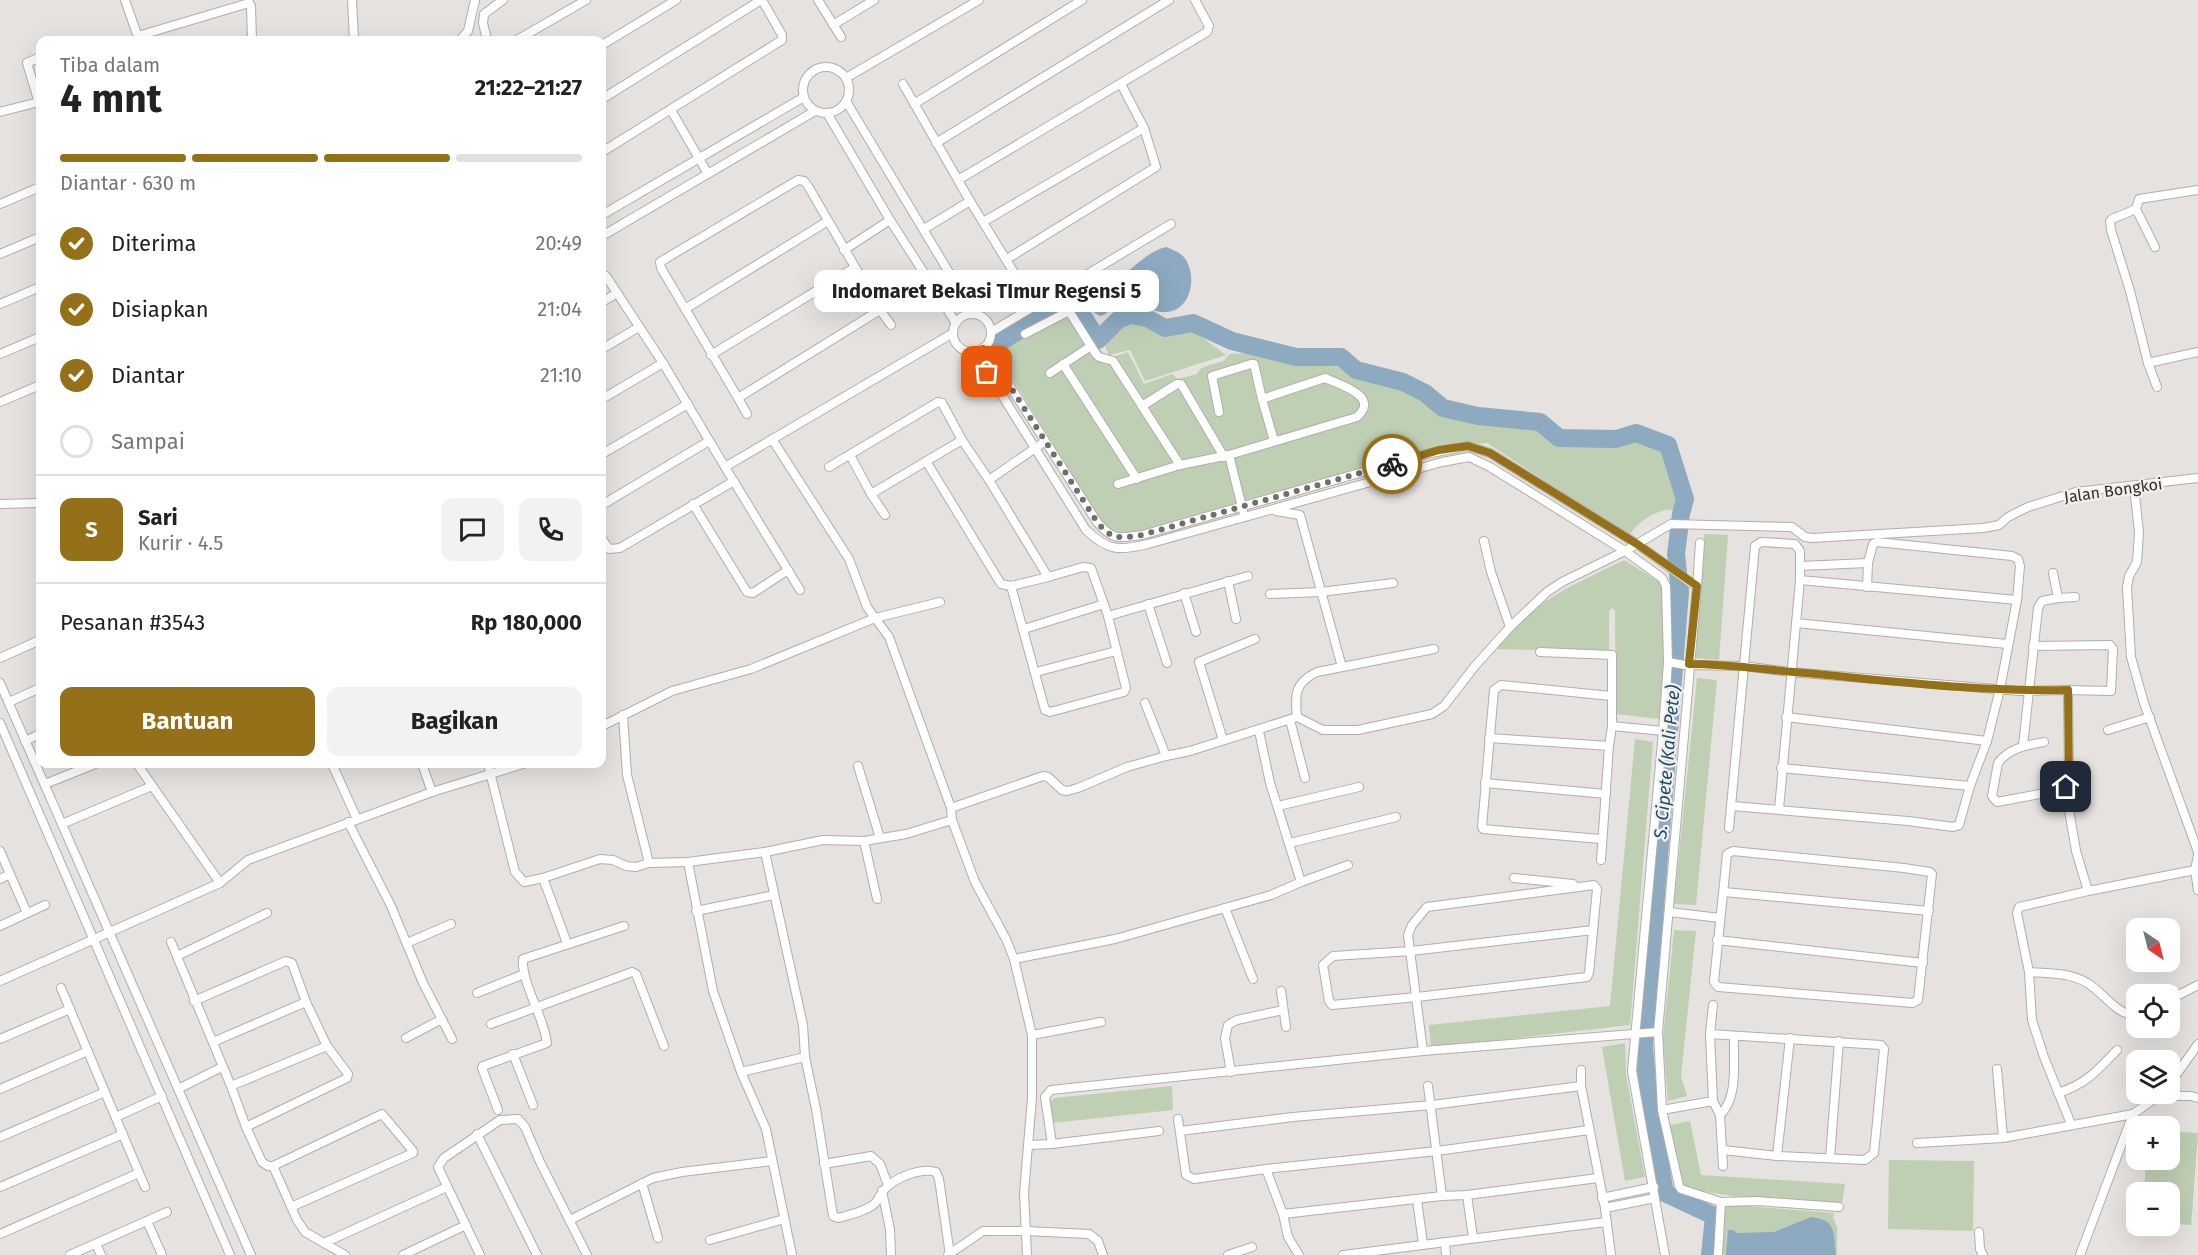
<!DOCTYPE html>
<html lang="id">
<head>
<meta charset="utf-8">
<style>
	body { margin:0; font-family:"Fira Sans",sans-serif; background:#f2f2f2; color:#222; height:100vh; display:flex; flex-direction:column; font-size:22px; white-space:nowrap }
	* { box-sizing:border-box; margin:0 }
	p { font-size:20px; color:#767676 }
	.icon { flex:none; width:33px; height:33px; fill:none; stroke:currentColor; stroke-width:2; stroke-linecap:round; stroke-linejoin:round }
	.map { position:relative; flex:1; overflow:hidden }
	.details { position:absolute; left:36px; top:36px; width:570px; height:732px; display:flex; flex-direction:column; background:#fff; border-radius:12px; box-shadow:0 6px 24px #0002 }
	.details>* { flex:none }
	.needle { width:39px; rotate:145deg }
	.fabs { position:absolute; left:2126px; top:918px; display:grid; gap:12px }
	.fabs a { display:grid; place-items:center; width:54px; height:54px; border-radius:12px; background:#fff; box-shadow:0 6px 24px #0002; font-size:30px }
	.pin { position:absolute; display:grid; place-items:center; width:51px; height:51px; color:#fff; margin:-26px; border-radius:12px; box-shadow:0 3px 9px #0006 }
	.courier { position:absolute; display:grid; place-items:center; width:60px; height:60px; margin:-30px; border:4px solid #947019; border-radius:50%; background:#fff; color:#222; box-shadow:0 2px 8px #0007 }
	.bubble { position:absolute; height:42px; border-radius:12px; background:#fff; box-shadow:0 6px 24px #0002; font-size:20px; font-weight:700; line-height:42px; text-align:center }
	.overview em { font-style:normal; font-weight:700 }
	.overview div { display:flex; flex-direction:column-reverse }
	.overview { display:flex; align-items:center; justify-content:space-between; height:102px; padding:0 24px }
	h1 { font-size:39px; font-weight:700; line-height:45px }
	.bar { display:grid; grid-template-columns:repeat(4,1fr); gap:9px 6px; align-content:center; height:72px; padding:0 24px }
	.bar i { height:8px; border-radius:4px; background:#e0e0e0 }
	.bar .active { background:#947019 }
	.bar p { grid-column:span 4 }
	.line { display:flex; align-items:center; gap:15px; padding:0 24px; border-top:2px solid #e0e0e0 }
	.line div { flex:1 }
	.round { display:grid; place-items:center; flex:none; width:63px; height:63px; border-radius:12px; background:#f2f2f2 }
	ol { padding:0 24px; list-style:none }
	li { display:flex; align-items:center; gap:18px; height:66px }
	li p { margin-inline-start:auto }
	li .icon { padding:6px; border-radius:50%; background:#947019; color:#fff; stroke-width:4 }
	li:last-child { color:#767676 }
	li i { width:33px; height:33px; border:3px solid #e0e0e0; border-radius:50% }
	.cta { display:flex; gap:12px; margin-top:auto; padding:12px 24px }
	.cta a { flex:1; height:69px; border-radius:12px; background:#947019; color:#fff; font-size:24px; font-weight:700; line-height:69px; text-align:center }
	.cta a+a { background:#f2f2f2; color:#222 }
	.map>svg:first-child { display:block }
	.green { fill:#bfcfb4 }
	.water { fill:#8daac1 }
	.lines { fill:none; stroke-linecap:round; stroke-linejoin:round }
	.river { stroke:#8daac1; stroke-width:18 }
	.street-casing { stroke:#b1aeab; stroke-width:10 }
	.street { stroke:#fff; stroke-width:8 }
	.done { stroke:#716e6d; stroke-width:6; stroke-dasharray:0 10.8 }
	.route { stroke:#947019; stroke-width:8 }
	.labels { text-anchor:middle; stroke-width:4.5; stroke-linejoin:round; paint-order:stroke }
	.street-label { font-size:16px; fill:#32302f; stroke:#f3efec }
	.water-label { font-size:18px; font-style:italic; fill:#1b4b6d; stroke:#f3efec }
</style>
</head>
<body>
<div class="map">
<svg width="2198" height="1255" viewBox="0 0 2198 1255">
	<rect width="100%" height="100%" fill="#e6e2df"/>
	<g class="green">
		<path d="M1071,306L1107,359L1128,352L1144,384L1172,374L1178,379L1197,374L1201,368L1223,361L1230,354L1249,353L1339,367L1416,392L1442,411L1488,422L1537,425L1559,441L1618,444L1636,438L1665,448L1682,500L1678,510C1659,507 1638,521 1629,536L1487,443L1444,446L1137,532L1119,535L1105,528L997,354L1001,345Z"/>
		<path d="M1136,323L1168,335L1192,330L1226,355L1145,381L1130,350L1109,355L1104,344L1125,326Z"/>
		<path d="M1704,534L1728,535L1719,660L1696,658Z"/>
		<path d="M1624,560L1661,583L1665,646L1659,719L1616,714L1615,611L1613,608L1609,611V652L1495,649L1535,608L1567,588Z"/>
		<path d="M1697,678L1717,680L1696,905L1674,904Z"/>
		<path d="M1635,739L1653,742L1630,1025L1431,1048L1429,1025L1610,1006Z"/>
		<path d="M1674,930L1696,931L1681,1076L1687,1096L1668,1101L1663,1039Z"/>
		<path d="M1625,1043L1626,1075L1645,1177L1625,1181L1602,1047Z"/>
		<path d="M1172,1086L1173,1110L1052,1123L1050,1101L1054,1098Z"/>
		<path d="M1690,1121L1701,1175L1845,1184L1842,1204C1813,1201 1697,1198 1680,1183L1670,1125Z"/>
		<path d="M2169,1131L2198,1133L2191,1225L2169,1224V1192H2144L2146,1160H2169Z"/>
		<path d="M1889,1160L1974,1161L1973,1231L1888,1229Z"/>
		<path d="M1722,1204L1834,1213L1833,1217L1837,1227V1255H1721Z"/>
	</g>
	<g class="water">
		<path d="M1166,247C1173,250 1182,253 1186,260C1196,276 1192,305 1172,311C1156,316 1139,303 1123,300L1111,306L1107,313L1101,316C1090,312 1087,305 1089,293C1101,281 1105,285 1118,278C1135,268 1146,252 1166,247Z"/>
		<path d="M1811,1217C1838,1220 1833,1234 1836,1255H1726L1728,1230H1734L1736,1233L1774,1232Z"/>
	</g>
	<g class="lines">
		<path class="river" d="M1000,342L1072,299L1098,340L1118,320L1130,315L1147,318L1165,328L1193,323L1232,341L1296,357H1341L1356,370L1403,382L1425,393L1443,408L1478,416L1540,422L1559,438L1616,439L1636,433L1668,445L1685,499L1681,514L1676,554L1680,592L1644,1046L1648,1093L1665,1193L1714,1216L1710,1255"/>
		<defs>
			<g id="street">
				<path d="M125,0L139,40"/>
				<path d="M352,0L354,40"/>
				<path d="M818,0L841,37"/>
				<path d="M833,25L874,0"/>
				<path d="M138,36L249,3L251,6L252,40"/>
				<path d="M460,40L468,31L475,0"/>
				<path d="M487,40L483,23L484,14L503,0"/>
				<path d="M517,40L586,0"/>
				<path d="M602,45L676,0"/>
				<path d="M40,57L27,63L40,106"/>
				<circle cx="826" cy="90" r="23"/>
				<path d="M846,78L979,0"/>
				<path d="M903,84L970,201"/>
				<path d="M602,99L761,0"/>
				<path d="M846,101L974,314"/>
				<path d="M914,104L1082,0"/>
				<path d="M671,110L708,174"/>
				<path d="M0,112L39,102"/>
				<path d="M827,113L890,220L956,323"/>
				<path d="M936,143L1169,0"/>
				<path d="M602,152L782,40V35L762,0"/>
				<path d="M958,180L1207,32L1209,26L1195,0"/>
				<path d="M0,204L40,187"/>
				<path d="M2136,209L2112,219L2110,221L2111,230L2130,291L2148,363L2157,387"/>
				<path d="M602,215L804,97"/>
				<path d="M983,222L1144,128"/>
				<path d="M924,229L970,201L1016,276"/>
				<path d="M602,236L815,111"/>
				<path d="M2155,247L2136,209L2139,199L2198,190"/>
				<path d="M844,250L890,220"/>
				<path d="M0,254L40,237"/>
				<path d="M1007,259L1156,167L1144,128L1121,84"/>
				<path d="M606,276L663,363L725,467"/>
				<path d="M602,302L617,293"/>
				<path d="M0,304L40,287"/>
				<path d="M685,309L828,221"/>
				<circle cx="972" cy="333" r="19"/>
				<path d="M991,332L1171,224"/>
				<path d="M1025,334L1069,311L1096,354L1099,357L1113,361L1142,406"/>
				<path d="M985,347L1097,522C1113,541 1119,538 1142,535L1426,454L1468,446L1490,453L1637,544L1697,587L1658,1032L1662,1110L1679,1186L1681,1189L1721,1202L1757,1201L1839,1207"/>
				<path d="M602,349L639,327"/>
				<path d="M975,352L1086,530C1108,551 1119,551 1148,544L1442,462L1469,457L1490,467L1625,551L1662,578L1666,586L1668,662L1663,731L1632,1071L1665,1255"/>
				<path d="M0,354L40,337"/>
				<path d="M711,355L854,268"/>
				<path d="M2148,363L2198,352"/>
				<path d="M1063,364L1137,479"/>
				<path d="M1050,373L1091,346"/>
				<path d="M738,398L661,268L660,262L798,180L804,181L808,186L880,310L891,325"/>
				<path d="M602,399L663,363"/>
				<path d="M1262,399L1274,441"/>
				<path d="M0,402L40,385"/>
				<path d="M1219,412L1212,376L1251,364H1254L1262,399L1325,378C1338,384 1381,396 1357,417L1229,455"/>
				<path d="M747,414L738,398L880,310"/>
				<path d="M772,439L849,559L867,607L889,637L951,808L952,820L975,882L1006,939L1014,959L1032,1035V1098L1024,1193L1027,1255"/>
				<path d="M602,454L688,404"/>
				<path d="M850,455L871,494L962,440"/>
				<path d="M926,461L1001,584L1011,586L1048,577L989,480"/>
				<path d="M1180,465L1142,406L1177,384H1181L1224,457"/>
				<path d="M829,467L938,402L942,403L962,440L989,480L1044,442"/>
				<path d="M1118,484L1180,465L1229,455L1243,511"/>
				<path d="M2134,487L2139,532L2137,562L2129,576L2127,588L2131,657L2144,703L2198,852"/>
				<path d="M871,494L885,515"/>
				<path d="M0,504L40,503"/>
				<path d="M693,504L747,592L753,593L788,570"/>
				<path d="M602,505L709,441"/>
				<path d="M1276,511L1300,515L1342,667"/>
				<path d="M602,539L609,549L620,548L734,481"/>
				<path d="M1484,541L1491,572L1510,627"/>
				<path d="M1800,566L1868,563"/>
				<path d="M2053,573L2058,598"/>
				<path d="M1800,580L2017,600"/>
				<path d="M1228,581L1236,619"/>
				<path d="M1011,586L1045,710L1050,712L1124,692L1126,688L1108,616L1091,568L1083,567L1048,577"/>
				<path d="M1697,587L1700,543"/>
				<path d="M800,590L725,467L953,333"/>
				<path d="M1184,593L1196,632"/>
				<path d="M1270,594L1321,592L1393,583"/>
				<path d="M1148,604L1167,663"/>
				<path d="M1108,616L1248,576"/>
				<path d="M1796,623L2007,644"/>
				<path d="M1024,629L1104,604"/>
				<path d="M1540,652L1612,655V726"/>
				<path d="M0,658L40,640"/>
				<path d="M1668,662L1685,665L1743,666L1790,672L2020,691L2068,690L2111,691L2113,649L2110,645L2033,646"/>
				<path d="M1036,672L1116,651"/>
				<path d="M0,683L251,1255"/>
				<path d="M9,702L40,688"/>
				<path d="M1145,703L1166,756"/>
				<path d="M623,715L627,775L649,863"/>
				<path d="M1297,717C1295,695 1294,683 1317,672L1434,649"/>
				<path d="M1786,717L1987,741"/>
				<path d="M1290,720L1305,778"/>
				<path d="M0,723L230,1255"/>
				<path d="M602,726L672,691L751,669L875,618L940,602"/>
				<path d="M2108,730L2150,717"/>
				<path d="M1489,738L1609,746"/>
				<path d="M1223,740L1199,662L1255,639"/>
				<path d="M25,741L40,734"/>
				<path d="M2044,742C2027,745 2009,748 1998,763L1992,796L1997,802L2061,790L2066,787L2069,782L2068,690"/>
				<path d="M2023,746L2038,608L2042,601L2058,598L2075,597"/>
				<path d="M137,764L220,883"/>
				<path d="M332,764L357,819"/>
				<path d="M422,764L432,792"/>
				<path d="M488,764L515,872L524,882L543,878L600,859L613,860L626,866L636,867L649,863L688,862L765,852L823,840L864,841L906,834L952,820"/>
				<path d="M858,766L880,838"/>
				<path d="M1781,768L1970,786"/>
				<path d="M1485,783L1606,794"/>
				<path d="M45,784L95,764"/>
				<path d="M1278,806L1359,787"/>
				<path d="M1732,806L1908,821L1953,827L1959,825L1970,786L1987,741L2000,689L2017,600L2020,566L2018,559L2012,556L1877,542L1873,544L1868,563L1867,587"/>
				<path d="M951,808L1043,776L1048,777L1062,790L1067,791L1078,788L1127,767L1166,756L1190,751L1297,717L1323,730H1358L1432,714L1444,706L1475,666L1510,627L1547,592L1562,582L1625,551L1671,524L1792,527L1805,537L1812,538L1983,528L1999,525L2008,517L2028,507L2076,492L2198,478"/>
				<path d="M2069,810L2076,851L2088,891"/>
				<path d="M348,822L391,906L423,983L452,1039"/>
				<path d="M62,824L152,786"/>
				<path d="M1729,828L1755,546L1761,542L1795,544L1800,551V580L1779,809"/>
				<path d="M1601,839L1483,829L1482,827L1494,690L1501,685L1611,696"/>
				<path d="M864,841L877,899"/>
				<path d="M1290,843L1396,817"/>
				<path d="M0,851L27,913"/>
				<path d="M1733,851L1904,868L1930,872L1932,874L1918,1000L1913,1003L1718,987L1714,982L1727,854Z"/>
				<path d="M2198,855L2195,870L2198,890"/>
				<path d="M1601,860L1609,746L1612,726L1663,731"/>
				<path d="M688,862L713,991L741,1072L766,1129L792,1255"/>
				<path d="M543,878L567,943"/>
				<path d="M1514,878L1573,884"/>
				<path d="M0,879L10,874"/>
				<path d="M1301,882L1348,865"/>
				<path d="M1724,892L1929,911"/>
				<path d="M1225,908L1253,979"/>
				<path d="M696,911L774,895"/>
				<path d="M1669,912L1720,918"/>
				<path d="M0,926L45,905"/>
				<path d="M1717,940L1923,963"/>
				<path d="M171,942L231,1086L246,1127L262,1162L268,1166H273L382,1114L413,1151V1153L291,1207"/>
				<path d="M407,943L451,924"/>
				<path d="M177,956L267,913"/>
				<path d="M1014,959L1115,939L1271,895L1301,882L1270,783L1259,731"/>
				<path d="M2029,972C2052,974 2074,972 2093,987C2105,996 2121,1017 2136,1015"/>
				<path d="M0,981L220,883L248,860L432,792L523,764"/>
				<path d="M61,988L145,1187"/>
				<path d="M1281,991L1286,1027"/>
				<path d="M477,993L524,974"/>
				<path d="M2169,1000L2198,985"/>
				<path d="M194,1001L286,961L292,963L306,1002L327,1046L348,1074L347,1078L246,1127"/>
				<path d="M1713,1005L1710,1034L1713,1101L1720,1115L1723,1166"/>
				<path d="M491,1024L632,972L636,974L664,1046"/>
				<path d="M1710,1034L1881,1045L1884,1049L1874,1153L1865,1160L1777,1156L1723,1150"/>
				<path d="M1032,1035L1101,1022"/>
				<path d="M406,1038L442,1019"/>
				<path d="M0,1039L70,1009"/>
				<path d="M213,1042L306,1002"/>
				<path d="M1423,1051L1408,935L1412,925L1427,907L1594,885L1597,889L1589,973L1587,977L1417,997L1332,1005L1329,1001L1323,965L1333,956L1411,951L1593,930"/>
				<path d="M513,1054L533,1105"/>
				<path d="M805,1057L816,1109L833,1216L838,1218C849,1215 864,1212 873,1205C879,1201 879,1194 884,1190C894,1178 921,1167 936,1172L939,1179L950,1255"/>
				<path d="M1997,1069L2003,1138"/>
				<path d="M1581,1070V1086L1605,1208L1611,1255"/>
				<path d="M741,1072L805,1057L803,1025L765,852"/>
				<path d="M1231,1072L1225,1038L1228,1025L1237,1020L1283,1010"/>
				<path d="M2169,1085L2198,1044"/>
				<path d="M231,1086L327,1046"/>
				<path d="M1428,1086L1442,1196"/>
				<path d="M0,1089L88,1051"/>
				<path d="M178,1089L222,1067"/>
				<path d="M2058,1093C2086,1084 2097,1071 2117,1050"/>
				<path d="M2158,1096H2191L2198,1098"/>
				<path d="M498,1110L482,1068L483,1066L547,1043C544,1017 521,982 523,959L624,926"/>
				<path d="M1662,1110L1713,1101"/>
				<path d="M1720,1115C1739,1097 1733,1061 1734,1037"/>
				<path d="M116,1117L162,1096"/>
				<path d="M1178,1119L1186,1175L1194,1179L1266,1169L1437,1151L1589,1130"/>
				<path d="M2071,1124L2044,1057L2032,1020L2029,972L2017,913L2019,907L2088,891L2195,870"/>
				<path d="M1180,1131L1293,1117L1432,1105L1581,1086"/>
				<path d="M477,1134L537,1255"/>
				<path d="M0,1137L105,1092"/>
				<path d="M1917,1143L2003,1138L2133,1114"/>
				<path d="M1052,1144L1159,1131"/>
				<path d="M1029,1145L1052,1144L1045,1097L1051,1090L1423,1051L1658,1032"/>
				<path d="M1777,1156L1790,1038"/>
				<path d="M1830,1158L1839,1041"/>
				<path d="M824,1164L871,1156L880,1164L888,1185"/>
				<path d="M273,1166L297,1220L305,1232L345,1255"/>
				<path d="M1266,1169L1283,1214L1288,1237L1299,1255"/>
				<path d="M642,1183L658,1238"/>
				<path d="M0,1187L123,1134"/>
				<path d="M882,1191L890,1229L891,1255"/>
				<path d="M1467,1195L1473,1238"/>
				<path d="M1602,1198L1654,1187"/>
				<path d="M1417,1200L1423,1244"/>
				<path d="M1605,1208L1655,1198"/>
				<path d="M1283,1214L1442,1196L1467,1195L1598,1178"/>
				<path d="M570,1220L653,1178L682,1172L772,1161"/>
				<path d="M147,1221L162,1255"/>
				<path d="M1979,1232L1980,1249L1983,1255"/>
				<path d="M0,1234L139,1173"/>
				<path d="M710,1240L784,1219"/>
				<path d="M1445,1242L1446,1255"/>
				<path d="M324,1243L447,1187"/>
				<path d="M96,1244L101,1255"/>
				<path d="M70,1255L167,1212"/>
				<path d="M403,1255L466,1225"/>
				<path d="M480,1255L438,1167L444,1158L500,1120L518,1119L525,1127L540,1162L587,1255"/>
				<path d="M948,1255L983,1231H1025L1089,1234L1098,1241L1103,1255"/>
				<path d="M1228,1255L1252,1247"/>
				<path d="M1343,1255L1606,1222"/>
				<path d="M1718,1255L1721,1202"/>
				<path d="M2080,1255L2133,1114L2161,1094"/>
			</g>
		</defs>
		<use href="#street" class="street-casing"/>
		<use href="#street" class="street"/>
	</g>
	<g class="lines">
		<path class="done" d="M987,372L975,352L985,347L1097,522C1113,541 1119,538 1142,535L1392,464"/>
		<path class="route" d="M1392,464L1439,450L1468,446L1490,453L1637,544L1697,586L1689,664C1725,664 1759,669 1794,672C1885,680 1977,692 2068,690L2069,782L2066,787"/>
	</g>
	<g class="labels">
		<g class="street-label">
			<text transform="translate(2113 490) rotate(-8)" y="6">Jalan Bongkoi</text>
		</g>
		<g class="water-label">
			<text transform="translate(1667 762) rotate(-85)" y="6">S. Cipete (Kali Pete)</text>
		</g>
	</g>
</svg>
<div class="fabs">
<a><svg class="needle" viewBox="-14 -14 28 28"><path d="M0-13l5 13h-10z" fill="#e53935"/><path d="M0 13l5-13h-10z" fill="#767676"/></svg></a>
<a><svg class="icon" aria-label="locate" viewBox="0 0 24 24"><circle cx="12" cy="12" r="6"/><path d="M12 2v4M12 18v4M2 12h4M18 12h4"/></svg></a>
<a><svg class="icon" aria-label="layers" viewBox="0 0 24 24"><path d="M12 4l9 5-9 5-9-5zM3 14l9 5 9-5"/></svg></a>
<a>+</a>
<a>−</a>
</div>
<div class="pin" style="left:987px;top:372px;background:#ea580c"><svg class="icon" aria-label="bag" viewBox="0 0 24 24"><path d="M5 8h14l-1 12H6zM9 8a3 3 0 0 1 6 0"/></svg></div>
<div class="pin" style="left:2066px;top:787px;background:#1f2937"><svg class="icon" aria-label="home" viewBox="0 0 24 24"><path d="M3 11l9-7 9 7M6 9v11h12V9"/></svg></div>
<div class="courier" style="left:1392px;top:464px"><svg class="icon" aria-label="bike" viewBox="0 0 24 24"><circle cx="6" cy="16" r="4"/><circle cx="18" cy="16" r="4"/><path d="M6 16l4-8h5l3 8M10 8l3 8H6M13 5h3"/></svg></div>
<div class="bubble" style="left:814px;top:270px;width:345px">Indomaret Bekasi TImur Regensi 5</div>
<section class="details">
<div class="overview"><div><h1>4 mnt</h1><p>Tiba dalam</p></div><em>21:22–21:27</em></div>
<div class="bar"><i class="active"></i><i class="active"></i><i class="active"></i><i></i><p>Diantar · 630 m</p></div>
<ol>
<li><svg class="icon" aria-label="check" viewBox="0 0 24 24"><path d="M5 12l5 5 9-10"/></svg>Diterima<p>20:49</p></li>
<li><svg class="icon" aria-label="check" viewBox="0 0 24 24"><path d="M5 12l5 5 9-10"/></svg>Disiapkan<p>21:04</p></li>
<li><svg class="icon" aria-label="check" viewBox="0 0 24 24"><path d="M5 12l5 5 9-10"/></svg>Diantar<p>21:10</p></li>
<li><i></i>Sampai</li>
</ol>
<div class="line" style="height:108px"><b class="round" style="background:#947019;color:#fff">S</b><div><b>Sari</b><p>Kurir · 4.5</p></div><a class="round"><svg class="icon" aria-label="chat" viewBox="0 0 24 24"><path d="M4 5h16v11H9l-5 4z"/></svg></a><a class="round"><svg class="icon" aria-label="phone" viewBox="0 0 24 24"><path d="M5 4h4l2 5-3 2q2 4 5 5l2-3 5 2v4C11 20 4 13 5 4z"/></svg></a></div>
<div class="line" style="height:78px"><div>Pesanan #3543</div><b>Rp 180,000</b></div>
<div class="cta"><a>Bantuan</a><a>Bagikan</a></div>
</section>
</div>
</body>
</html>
